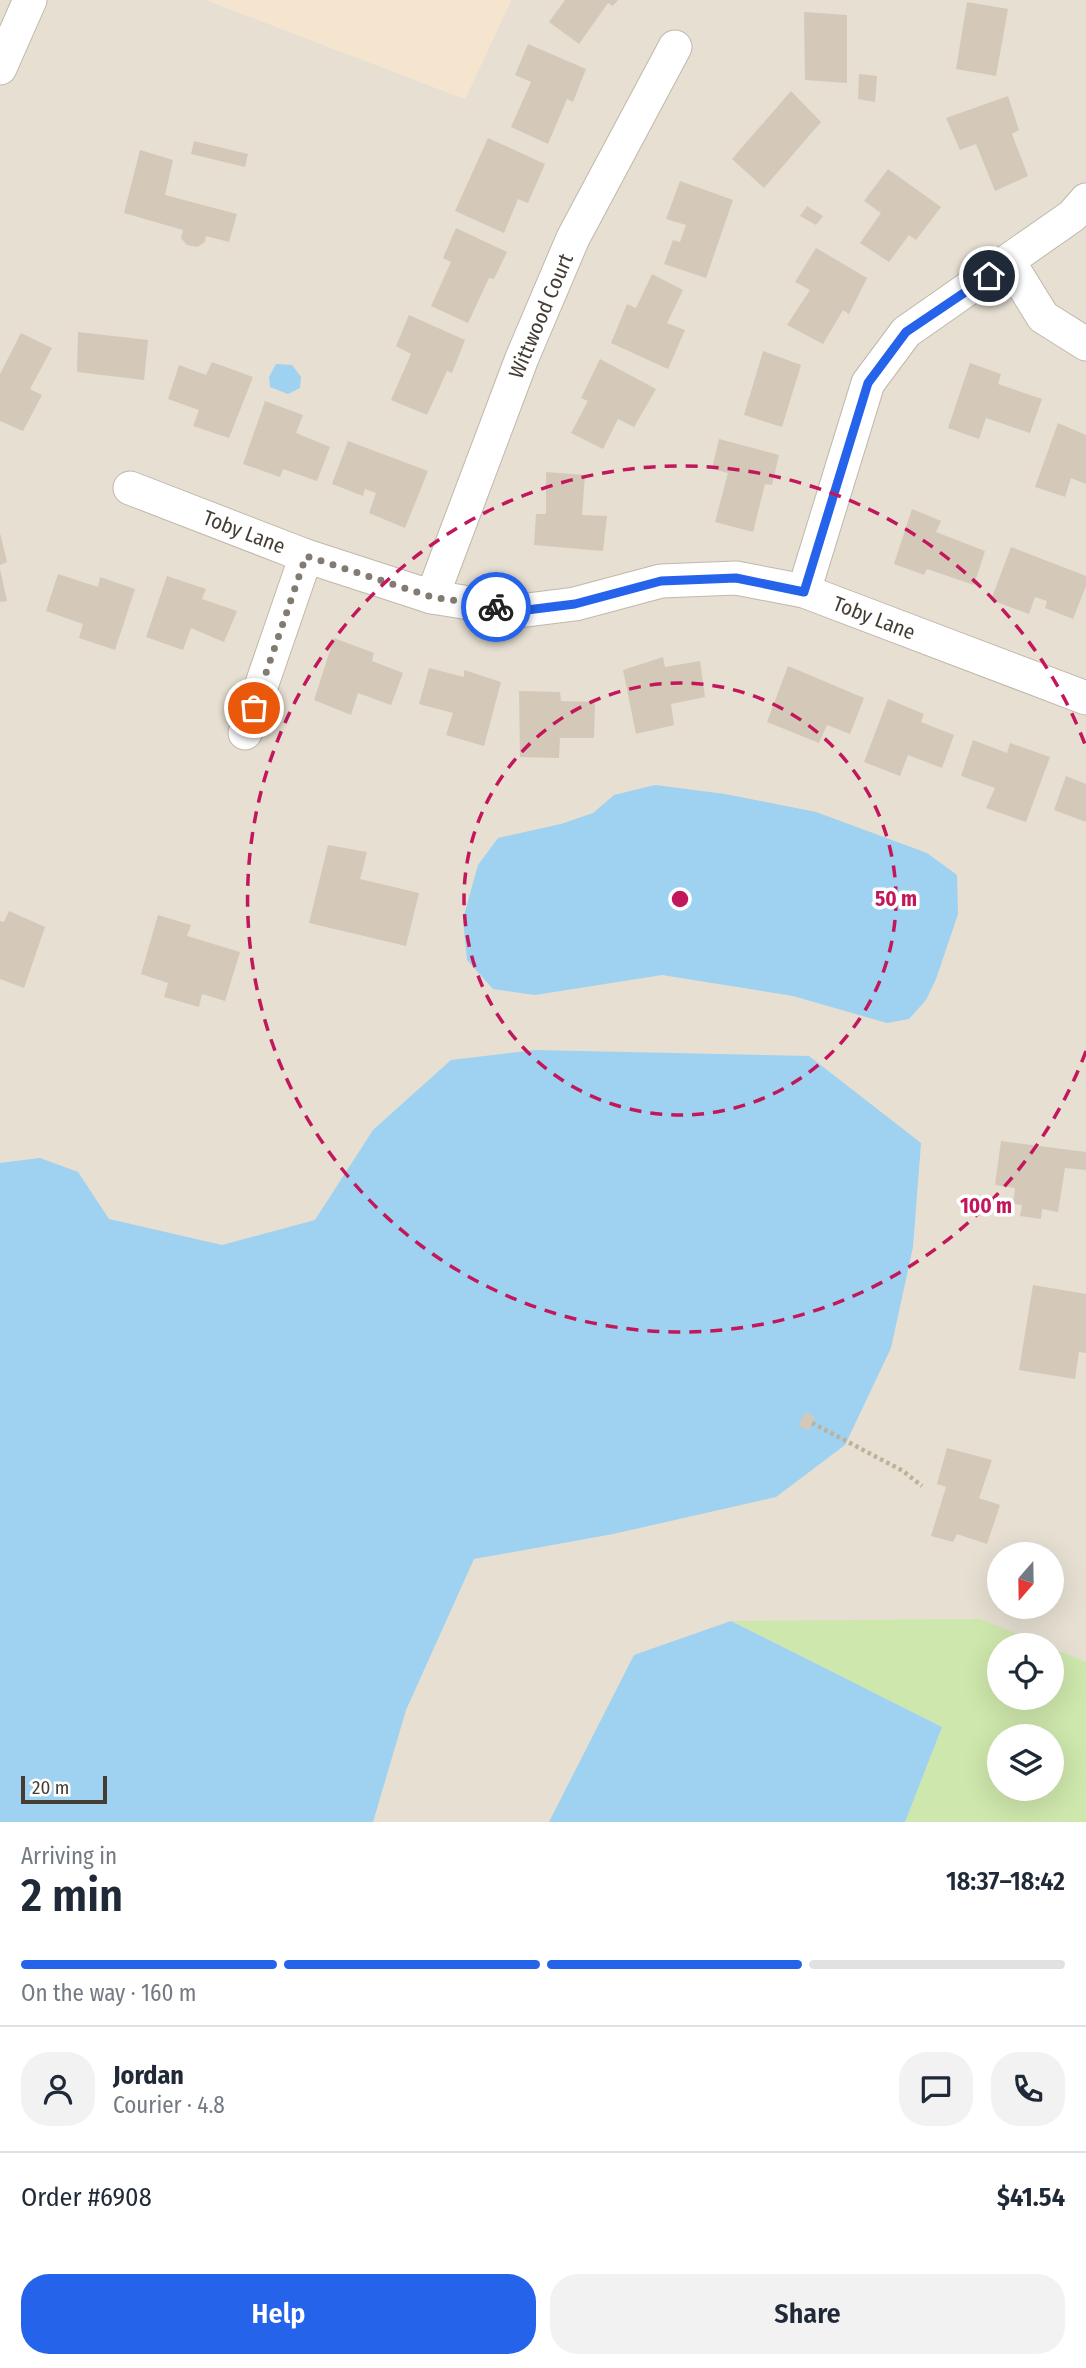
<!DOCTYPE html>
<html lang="en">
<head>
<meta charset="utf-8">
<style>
	body { margin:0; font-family:"Fira Sans Condensed",sans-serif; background:#f2f2f3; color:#1f2937; height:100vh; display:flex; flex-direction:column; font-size:26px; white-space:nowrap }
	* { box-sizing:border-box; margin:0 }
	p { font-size:23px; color:#747a83 }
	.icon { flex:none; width:38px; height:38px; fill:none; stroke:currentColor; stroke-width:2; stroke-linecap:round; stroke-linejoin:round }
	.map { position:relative; height:1822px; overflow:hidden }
	.drawer { display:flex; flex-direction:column; background:#fff; flex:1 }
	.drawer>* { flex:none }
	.needle { width:46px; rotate:200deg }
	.tools { position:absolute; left:987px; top:1542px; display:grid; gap:14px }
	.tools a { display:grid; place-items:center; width:77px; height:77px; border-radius:50%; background:#fff; box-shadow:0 7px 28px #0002; font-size:35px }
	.scale { position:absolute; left:21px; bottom:18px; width:86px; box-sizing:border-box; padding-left:7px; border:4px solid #443d34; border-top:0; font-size:19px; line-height:24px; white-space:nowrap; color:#443d34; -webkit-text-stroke:5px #fff; paint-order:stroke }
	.pin { position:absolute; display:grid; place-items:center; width:60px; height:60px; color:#fff; margin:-30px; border:4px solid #fff; border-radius:50%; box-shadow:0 2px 7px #0007 }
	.courier { position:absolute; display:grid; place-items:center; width:70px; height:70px; margin:-35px; border:5px solid #2563eb; border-radius:50%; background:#fff; color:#222; box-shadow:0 2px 9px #0007 }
	.head em { font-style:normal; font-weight:600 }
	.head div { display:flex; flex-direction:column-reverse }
	.head { display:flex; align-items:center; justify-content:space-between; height:119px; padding:0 21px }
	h1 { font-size:46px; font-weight:600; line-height:52px }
	.bar { display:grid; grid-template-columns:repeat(4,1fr); gap:10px 7px; align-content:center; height:84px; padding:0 21px }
	.bar i { height:9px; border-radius:5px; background:#e0e1e3 }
	.bar .current { background:#2563eb }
	.bar p { grid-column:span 4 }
	.line { display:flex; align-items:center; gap:18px; padding:0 21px; border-top:2px solid #e0e1e3 }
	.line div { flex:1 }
	.round { display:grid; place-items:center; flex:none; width:74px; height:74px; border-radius:28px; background:#f2f2f3 }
	.action { display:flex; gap:14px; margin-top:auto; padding:14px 21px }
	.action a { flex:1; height:80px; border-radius:28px; background:#2563eb; color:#fff; font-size:28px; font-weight:600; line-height:80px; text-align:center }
	.action a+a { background:#f2f2f3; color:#1f2937 }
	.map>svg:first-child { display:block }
	.residential { fill:#e6dfd2; fill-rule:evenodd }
	.commercial { fill:#f5e4ce }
	.green { fill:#cee7ac; fill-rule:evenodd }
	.water { fill:#9fd1f0 }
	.building { fill:#d4c9b9 }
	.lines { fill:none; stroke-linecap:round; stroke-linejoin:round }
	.minor-casing { stroke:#c0b8aa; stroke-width:35 }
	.path { stroke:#bfb098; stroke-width:4.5; stroke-dasharray:3.5 3.5; stroke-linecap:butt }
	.minor { stroke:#fff; stroke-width:33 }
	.done { stroke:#817b72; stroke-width:7; stroke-dasharray:0 12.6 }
	.route { stroke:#2563eb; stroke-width:9 }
	.ring { fill:none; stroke:#c2185b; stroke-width:3.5; stroke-dasharray:12 9 }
	.labels { text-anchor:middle; stroke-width:7; stroke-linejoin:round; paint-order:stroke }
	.street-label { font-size:21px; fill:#443d34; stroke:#fff }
	.centre { fill:#c2185b; stroke:#fff; stroke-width:3.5 }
	.ring-label { font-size:21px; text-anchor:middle; font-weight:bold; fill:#c2185b; stroke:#fff; stroke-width:7; stroke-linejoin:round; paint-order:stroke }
</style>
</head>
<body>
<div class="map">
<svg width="1086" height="1822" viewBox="0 0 1086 1822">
	<rect width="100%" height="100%" fill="#f2ede4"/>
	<path class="residential" d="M0,0H206L465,99L511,0H1086V1822H0ZM999,1554H1052V1606H999ZM999,1645H1052V1698H999ZM999,1736H1052V1788H999Z"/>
	<path class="commercial" d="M206,0H511L465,99Z"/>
	<path class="green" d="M980,1619L1044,1645H999V1698H1052V1648L1086,1662V1822H905L942,1727L731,1621ZM999,1736H1052V1788H999Z"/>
	<g class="water">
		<path d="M276,364L292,365L301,377L300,388L288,394L270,387L269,377Z"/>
		<path d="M655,785L725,794L816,812L927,853L957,875L958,914L936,979L926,1000L909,1019L887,1023L793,996L662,975L535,995L493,989L467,960L463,919L478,865L498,838L561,824L593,813L614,795Z"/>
		<path d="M535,1050L809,1056L921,1143L913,1247L891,1348L845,1445L776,1497L613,1534L474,1559L406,1710L373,1822H0V1163L40,1158L78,1172L109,1219L222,1245L315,1220L373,1130L451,1060Z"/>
		<path d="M731,1621L942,1727L905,1822H549L634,1655Z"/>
	</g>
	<g class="building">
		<path d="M565,0H618L613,6L608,3L579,44L549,22Z"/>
		<path d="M967,2L1008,9L996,76L956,69Z"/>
		<path d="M804,12L847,15V83L805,80Z"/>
		<path d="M528,44L586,69L573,102L567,99L548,144L511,127L531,82L515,75Z"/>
		<path d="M859,74L877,76L875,102L858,99Z"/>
		<path d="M791,91L821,122L764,188L732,159Z"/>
		<path d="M1008,96L1019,130L1012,134L1028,176L995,191L976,144L960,150L946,118Z"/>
		<path d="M488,138L545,164L528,203L518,199L504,233L455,211Z"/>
		<path d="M194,141L248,154L245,167L191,154Z"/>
		<path d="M140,150L173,160L165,195L237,214L229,242L206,236L205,242L197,247L187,245L181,238L183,230L124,213Z"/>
		<path d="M888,169L941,207L916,240L909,235L889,262L860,243L881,213L864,201Z"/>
		<path d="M680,181L733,200L706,278L664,264L673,240L680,242L686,225L666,219Z"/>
		<path d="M807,206L823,216L816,225L800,216Z"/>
		<path d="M456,228L507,252L494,279L489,278L468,323L431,306L451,262L443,258Z"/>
		<path d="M816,248L867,278L849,314L843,310L823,344L787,325L810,290L795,282Z"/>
		<path d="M652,274L683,290L667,323L685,330L668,369L611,343L627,304L636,308Z"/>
		<path d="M409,315L465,340L452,373L447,371L427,415L391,400L411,354L396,346Z"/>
		<path d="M78,332L148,340L144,380L77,372Z"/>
		<path d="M21,333L52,348L30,389L42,395L23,431L0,421V374Z"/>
		<path d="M763,351L801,365L782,427L744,415Z"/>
		<path d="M600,359L656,389L634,427L618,419L603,449L571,433L588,401L581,398Z"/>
		<path d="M212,362L253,377L229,438L193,426L199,410L168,399L179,365L206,375Z"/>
		<path d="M970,363L1001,374L998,384L1042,399L1030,433L986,418L979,439L948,428Z"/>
		<path d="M265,401L303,415L296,433L330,447L317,481L283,469L280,477L243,464Z"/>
		<path d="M1058,423L1086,435V484L1071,478L1065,497L1035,487Z"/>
		<path d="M719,439L779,455L772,485L765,484L753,532L715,522L728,473L712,469Z"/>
		<path d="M348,441L428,471L405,528L369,513L376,493L365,489L363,496L332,484Z"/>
		<path d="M546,472L585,475L582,515L607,516L603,551L534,545L536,514H546Z"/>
		<path d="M912,509L941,521L936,532L985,551L974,585L927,569L924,575L894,564Z"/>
		<path d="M0,533L7,562L0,565Z"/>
		<path d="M1011,547L1086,576V586L1073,619L1045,608L1047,601L1035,597L1029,614L991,600Z"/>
		<path d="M0,569L7,601L0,602Z"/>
		<path d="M58,574L98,587L100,577L135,589L115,650L79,638L83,624L46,611Z"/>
		<path d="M167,576L206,589L202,599L237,611L224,642L191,628L183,650L146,637Z"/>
		<path d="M334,638L374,653L372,661L403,673L391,705L358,693L351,715L314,700Z"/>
		<path d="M663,657L665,667L700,661L705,697L671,704L674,725L636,734L623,670Z"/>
		<path d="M788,666L864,698L850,734L827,725L819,743L767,722Z"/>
		<path d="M429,668L464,677V670L501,682L484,746L446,735L453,713L419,704Z"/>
		<path d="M519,691L560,692L561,701L595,702L594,738H560L559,758L520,757Z"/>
		<path d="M888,699L924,714L921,722L954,735L942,768L908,755L900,776L864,762Z"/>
		<path d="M973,740L1007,753L1010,743L1050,757L1026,822L986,808L995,788L961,776Z"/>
		<path d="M1066,776L1086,784V822L1054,810Z"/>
		<path d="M328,845L367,852L360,879L419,893L406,946L309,923Z"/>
		<path d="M9,911L45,927L24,988L0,979V921L4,922Z"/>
		<path d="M158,915L191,925L187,936L240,952L225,1001L202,994L199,1007L164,997L168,983L141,974Z"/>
		<path d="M1001,1141L1086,1152V1170L1065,1168L1058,1212L1042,1209L1041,1219L1020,1216L1022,1205L1013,1204L1015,1188L995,1185Z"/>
		<path d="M1033,1285L1086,1294V1353L1079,1352L1075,1379L1019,1370Z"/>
		<path d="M806,1412L815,1417L808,1431L798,1425Z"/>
		<path d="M947,1448L992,1460L979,1498L1000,1505L987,1544L957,1534L953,1542L931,1536L946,1487L937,1484Z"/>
	</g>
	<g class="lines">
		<defs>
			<g id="minor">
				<path d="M0,68L30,0"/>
				<path d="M1009,262L1043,317L1086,344"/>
				<path d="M130,488L306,556L432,597L519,611L575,604L661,581L736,578L804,591L1086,698"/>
				<path d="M804,591L868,383L906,332L1072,216L1086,200"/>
				<path d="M432,597L522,358L573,238L675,47"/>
				<path d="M245,733L306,556"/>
			</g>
		</defs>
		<use href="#minor" class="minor-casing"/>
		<path class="path" d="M812,1423L903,1471L922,1486"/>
		<use href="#minor" class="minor"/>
	</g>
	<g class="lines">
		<path class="done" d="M254,708L306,556L432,597L496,607"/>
		<path class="route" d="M496,607L519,611L575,604L661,581L736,578L804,592L868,383L906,332L989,276"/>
	</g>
	<g class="ring">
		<circle cx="680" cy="899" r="216"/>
		<path d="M1086 1051A433 433 0 1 1 1086 747"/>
	</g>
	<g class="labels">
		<g class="street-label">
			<text transform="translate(541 316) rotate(-67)" y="7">Wittwood Court</text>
			<text transform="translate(244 532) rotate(21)" y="7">Toby Lane</text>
			<text transform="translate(874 618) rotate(21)" y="7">Toby Lane</text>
		</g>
	</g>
	<circle cx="680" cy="899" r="10" class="centre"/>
	<g class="ring-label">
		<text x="896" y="906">50 m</text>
		<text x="986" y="1213">100 m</text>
	</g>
</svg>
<div class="tools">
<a><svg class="needle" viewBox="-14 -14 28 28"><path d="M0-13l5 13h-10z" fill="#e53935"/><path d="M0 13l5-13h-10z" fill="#747a83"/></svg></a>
<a><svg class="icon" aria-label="locate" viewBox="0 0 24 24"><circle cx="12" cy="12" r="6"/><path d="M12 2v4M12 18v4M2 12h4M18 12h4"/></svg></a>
<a><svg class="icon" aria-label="layers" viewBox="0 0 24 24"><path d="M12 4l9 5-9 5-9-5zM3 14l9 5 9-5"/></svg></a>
</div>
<div class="scale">20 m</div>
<div class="pin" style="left:254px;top:708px;background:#ea580c"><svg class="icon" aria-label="bag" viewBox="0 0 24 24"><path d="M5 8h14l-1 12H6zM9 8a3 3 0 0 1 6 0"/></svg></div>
<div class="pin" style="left:989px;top:276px;background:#1f2937"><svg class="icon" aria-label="home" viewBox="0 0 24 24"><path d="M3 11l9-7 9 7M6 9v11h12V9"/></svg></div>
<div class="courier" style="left:496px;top:607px"><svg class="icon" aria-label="bike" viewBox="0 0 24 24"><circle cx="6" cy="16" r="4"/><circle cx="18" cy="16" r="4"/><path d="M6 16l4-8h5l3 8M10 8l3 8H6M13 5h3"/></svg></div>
</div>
<section class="drawer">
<div class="head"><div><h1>2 min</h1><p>Arriving in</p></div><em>18:37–18:42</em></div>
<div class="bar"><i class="current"></i><i class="current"></i><i class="current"></i><i></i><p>On the way · 160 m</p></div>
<div class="line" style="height:126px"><a class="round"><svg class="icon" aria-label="person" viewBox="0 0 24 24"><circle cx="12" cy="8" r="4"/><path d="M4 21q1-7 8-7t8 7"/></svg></a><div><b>Jordan</b><p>Courier · 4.8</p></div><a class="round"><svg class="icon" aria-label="chat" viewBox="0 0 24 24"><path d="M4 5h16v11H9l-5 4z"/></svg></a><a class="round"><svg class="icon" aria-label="phone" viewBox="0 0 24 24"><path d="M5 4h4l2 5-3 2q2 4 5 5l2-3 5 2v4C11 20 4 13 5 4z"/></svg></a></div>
<div class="line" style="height:91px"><div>Order #6908</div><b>$41.54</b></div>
<div class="action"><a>Help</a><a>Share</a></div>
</section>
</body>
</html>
